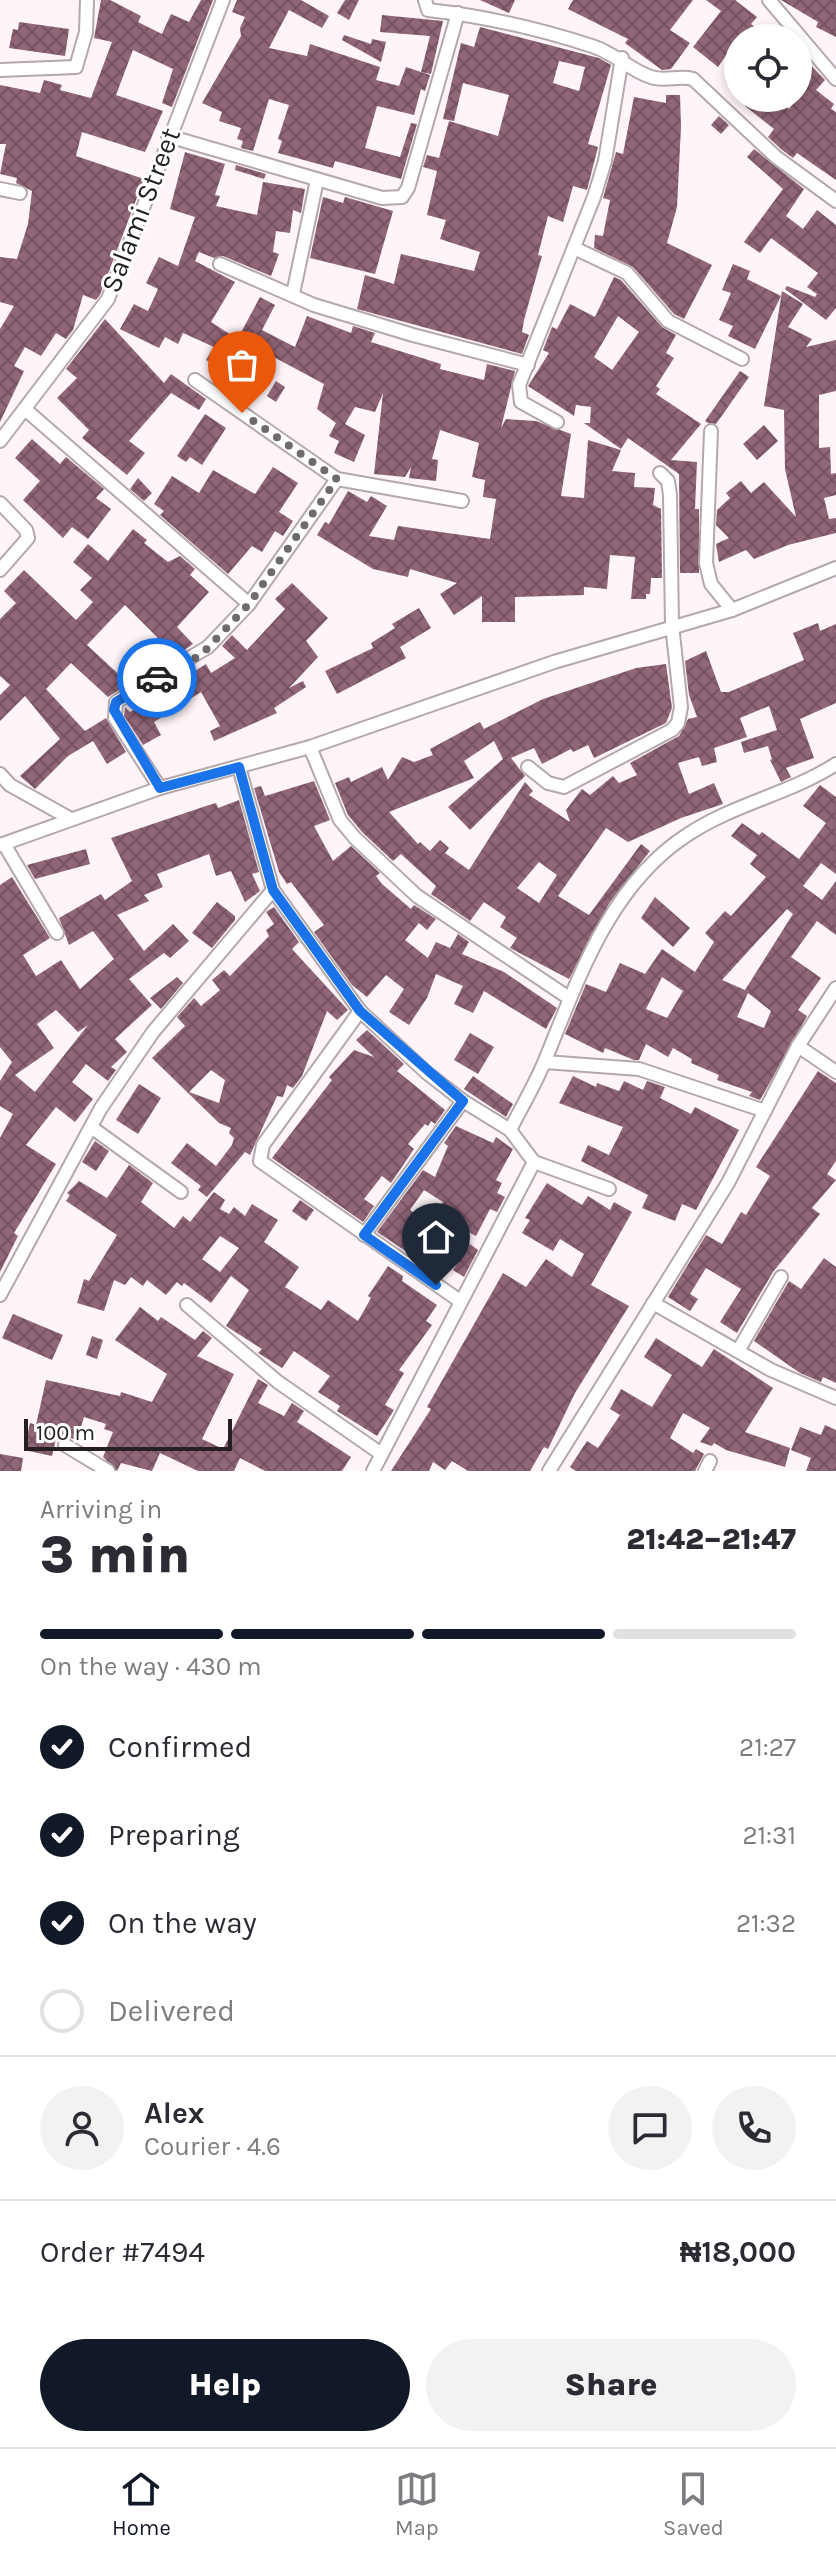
<!DOCTYPE html>
<html lang="en">
<head>
<meta charset="utf-8">
<style>
	body { margin:0; font-family:Karla,sans-serif; background:#f2f2f3; color:#2b2b33; height:100vh; display:flex; flex-direction:column; font-size:30px; white-space:nowrap }
	* { box-sizing:border-box; margin:0 }
	p { font-size:26px; color:#7c7c81 }
	.icon { flex:none; width:44px; height:44px; fill:none; stroke:currentColor; stroke-width:2; stroke-linecap:round; stroke-linejoin:round }
	.map { position:relative; height:1471px; overflow:hidden }
	.sheet { display:flex; flex-direction:column; background:#fff; flex:1 }
	.sheet>* { flex:none }
	.fabs { position:absolute; left:724px; top:24px; display:grid; gap:16px }
	.fabs a { display:grid; place-items:center; width:88px; height:88px; border-radius:50%; background:#fff; box-shadow:0 4px 12px #0003; font-size:40px }
	.scale { position:absolute; left:24px; bottom:20px; width:208px; box-sizing:border-box; padding-left:8px; border:4px solid #241f21; border-top:0; font-size:22px; line-height:28px; white-space:nowrap; color:#241f21; -webkit-text-stroke:6px #fff; paint-order:stroke }
	.pin { position:absolute; display:grid; place-items:center; width:68px; height:68px; color:#fff; margin:-82px -34px; border-radius:50% 50% 50% 0; rotate:-45deg; box-shadow:0 0 8px #0007 }
	.pin .icon { rotate:45deg }
	.courier { position:absolute; display:grid; place-items:center; width:80px; height:80px; margin:-40px; border:6px solid #1a73e8; border-radius:50%; background:#fff; color:#222; box-shadow:0 2px 10px #0007 }
	.overview em { font-style:normal; font-weight:800 }
	.overview div { display:flex; flex-direction:column-reverse }
	.overview { display:flex; align-items:center; justify-content:space-between; height:136px; padding:0 40px }
	h1 { font-size:52px; font-weight:800; line-height:60px }
	.bar { display:grid; grid-template-columns:repeat(4,1fr); gap:12px 8px; align-content:center; height:96px; padding:0 40px }
	.bar i { height:10px; border-radius:6px; background:#e1e1e2 }
	.bar .active { background:#111827 }
	.bar p { grid-column:span 4 }
	.line { display:flex; align-items:center; gap:20px; padding:0 40px; border-top:2px solid #e1e1e2 }
	.line div { flex:1 }
	.round { display:grid; place-items:center; flex:none; width:84px; height:84px; border-radius:42px; background:#f2f2f3 }
	ol { padding:0 40px; list-style:none }
	li { display:flex; align-items:center; gap:24px; height:88px }
	li p { margin-inline-start:auto }
	li .icon { padding:8px; border-radius:50%; background:#111827; color:#fff; stroke-width:4 }
	li:last-child { color:#7c7c81 }
	li i { width:44px; height:44px; border:4px solid #e1e1e2; border-radius:50% }
	.button { display:flex; gap:16px; margin-top:auto; padding:16px 40px }
	.button a { flex:1; height:92px; border-radius:48px; background:#111827; color:#fff; font-size:32px; font-weight:800; line-height:92px; text-align:center }
	.button a+a { background:#f2f2f3; color:#2b2b33 }
	.tab-bar { display:flex; justify-content:space-around; align-items:center; height:112px; border-top:2px solid #e1e1e2; background:#fff; font-size:22px; color:#7c7c81 }
	.tab-bar a { display:grid; justify-items:center; gap:4px }
	.tab-bar .active { color:#111827 }
	.map>svg:first-child { display:block }
	.building { fill:url(#building-cross-hatch); fill-rule:evenodd }
	.lines { fill:none; stroke-linecap:round; stroke-linejoin:round }
	.minor-casing { stroke:#b4a8ad; stroke-width:16 }
	.minor { stroke:#fff; stroke-width:12 }
	.done { stroke:#716a6c; stroke-width:8; stroke-dasharray:0 14.4 }
	.route { stroke:#1a73e8; stroke-width:10 }
	.labels { text-anchor:middle; stroke-width:6; stroke-linejoin:round; paint-order:stroke }
	.street-label { font-size:28px; fill:#241f21; stroke:#fff }
</style>
</head>
<body>
<div class="map">
<svg width="836" height="1471" viewBox="0 0 836 1471">
	<defs>
		<pattern id="building-cross-hatch" width="8" height="8" patternUnits="userSpaceOnUse" patternTransform="scale(2)"><rect width="8" height="8" fill="#916678"/><path d="M0 0l8 8M0 8l8-8" fill="none" stroke="#765362"/></pattern>
	</defs>
	<rect width="100%" height="100%" fill="#fff5f8"/>
	<g class="building">
		<path d="M101,0H110L141,16L138,22L162,34L171,14L189,22L201,0H213L172,107L162,103L173,69L133,50L116,95L163,111L145,152L82,132L76,156L144,179L100,295L96,300L83,295L73,330L66,339L56,333L41,356L25,347L14,366L24,371L0,422V329L14,306L0,302V257L17,259L28,224L32,191L16,183L17,178L0,174L6,144H0V85L40,93L44,80L62,85L60,90L91,98L112,42L94,38Z"/>
		<path d="M237,0H301L329,16L322,28L289,10L269,48L307,56L310,44L380,67L376,80L399,86L406,67L430,75L425,91L421,89L414,115L377,106L365,148L400,157L411,123L417,124L401,179L335,161L333,168L278,153L282,141L278,139L289,105L269,99L253,151L241,148L243,141L237,139L241,128L219,121L222,112L202,103L241,36L240,28L245,17L232,12Z"/>
		<path d="M345,0H359L349,20L337,13Z"/>
		<path d="M480,0H515L509,13Z"/>
		<path d="M573,0H693L670,30L690,43L671,69L662,70L625,43L628,39L568,9Z"/>
		<path d="M706,0H735L757,17L751,24L769,38H738L718,67L693,47L721,11Z"/>
		<path d="M781,0H836V37L816,27L818,22Z"/>
		<path d="M382,15L443,21L431,74L421,72L430,36L380,32Z"/>
		<path d="M19,22L69,29L65,56L9,48L13,29L18,30Z"/>
		<path d="M480,27L599,58L611,65L588,144L598,147L587,190L573,186L563,222L548,216L538,255L542,256L524,320L522,332L529,335L522,354L357,309L365,275L394,284L401,254L474,271L480,252L440,239L446,220L427,215L437,171L423,167L427,155L439,158L449,121L498,136L509,95L463,83L454,121L443,119L461,43L474,47ZM559,61L585,67L579,91L553,83Z"/>
		<path d="M344,35L371,44L372,39L386,42L381,62L342,40Z"/>
		<path d="M798,52L825,80L816,90L834,104L831,109L836,112V180L797,153L793,158L782,150L768,137L774,129L745,106L751,98H775L789,109L798,98Z"/>
		<path d="M666,95H680L681,127L677,207L667,243L712,265L684,319L674,314L633,267L594,248L595,235L603,236L610,200L603,198L616,152L623,154L634,97L666,103Z"/>
		<path d="M719,116L729,125L721,134L711,125Z"/>
		<path d="M754,149L804,189L786,216L803,229L817,210L836,225V308L826,320L785,289L787,286L815,297L817,294L807,287L818,273L771,238L760,253L744,242L783,189L747,157Z"/>
		<path d="M185,152L225,164L215,195L220,196L216,206L257,215L263,182L305,189L301,213L293,210L290,233L276,231L273,252L279,254L271,276L223,256L214,258L199,252L195,261L235,282L211,322L231,335L223,349L241,360L231,375L206,360L214,347L183,333L178,344L165,337L159,348L120,329L134,304L148,311L158,289L146,283L159,257L178,266L195,217L170,209Z"/>
		<path d="M236,165L266,174L264,179L235,170Z"/>
		<path d="M323,197L343,203L345,197L393,211L375,274L310,258Z"/>
		<path d="M733,264L750,271L747,279L781,296L755,349L728,336L733,326L719,320L731,293L722,290Z"/>
		<path d="M614,277L621,280L662,327L676,335L666,353L674,358L656,386L660,389L656,394L701,424L671,460L697,462L695,509H699V573H680L679,474L628,438L621,449L584,423H590L591,407L576,405L574,416L528,386L549,353L543,350L552,327L557,329L570,304L595,317ZM618,316L639,332L612,370L594,357Z"/>
		<path d="M782,291L803,304L788,327L812,339L806,347L836,340V391L819,395V448L830,447L831,474L836,473V495L824,498L829,519L836,518V533L788,545L754,559L746,550L719,562L716,544L729,538L716,525L717,510L730,498L726,493L741,481L751,493L764,482L796,517L785,469L784,410L764,406Z"/>
		<path d="M260,297L275,305L262,330L295,347L307,316L351,333L353,326L375,333L371,342L441,364L440,369L484,380L487,364L515,371L501,428L506,419L536,421L571,434L561,496L584,498L588,440L621,450L612,471L635,473L634,487L655,488L653,505L661,509L662,578H651L650,594H646V599H631L635,557L610,555L607,589L584,587V595L515,597V622H482V596L454,615L440,594L457,583L410,569L408,577L373,569L317,535L325,522L329,524L348,491L367,502L371,496L387,506L369,536L394,540L398,526L490,539L496,499L483,497L485,480L472,477L479,443L440,430L432,459L438,460L436,481L409,478L411,467L405,477L374,474L383,393L375,412L355,407L345,424L365,435L354,462L334,453L339,441L329,436L336,423L317,409L324,384L238,338Z"/>
		<path d="M105,319L164,383L171,374L206,399L199,410L171,393L129,441L145,453L127,475L82,438L89,430L57,398L77,378L66,369Z"/>
		<path d="M740,371L749,377L716,424L708,423L705,421Z"/>
		<path d="M276,381L285,387L276,402L267,396Z"/>
		<path d="M205,414L226,428L202,465L190,457L186,462L177,456Z"/>
		<path d="M764,425L778,441L757,460L743,444Z"/>
		<path d="M32,439L60,464L66,457L104,489L96,498L111,509L88,539L72,527L63,538L23,500L40,481L15,458Z"/>
		<path d="M273,467L298,483L279,512L293,521L283,536L275,531L262,552L252,546L228,574L160,515L164,511L154,504L172,476L199,493L213,470L255,494Z"/>
		<path d="M138,478L152,493L144,501L130,489Z"/>
		<path d="M133,529L147,540L144,543L168,562L180,556L195,569L190,575L209,592L177,627L193,644L176,656L125,605L87,645L127,682L119,690L108,697L71,663L46,689L85,731L106,718L126,752L107,764L93,741L68,756L35,789L20,776L60,739L25,696L0,721V695L10,685L0,676V619L16,603L4,591L24,570L76,620L93,602L80,590L92,578L73,562L88,544L108,561Z"/>
		<path d="M292,583L328,618L306,641L318,657L289,688L303,681L306,687L274,708L277,713L214,741L210,731L220,726L201,692L154,722L161,735L143,745L124,716L125,707L130,712L206,664L211,673L235,658L222,646L232,635L247,650L285,609L275,599Z"/>
		<path d="M419,608L431,628L400,647L406,658L337,694L325,671L373,648L371,643L395,628L392,624Z"/>
		<path d="M818,623L820,631L836,624V703L800,719L814,758L786,768L791,777L781,782L770,760L772,759L768,746L744,753L741,742L777,730L769,706L740,718L747,737L714,748L717,762L702,766L699,757L678,763L689,794L714,783L723,804L681,818L628,842L606,828L558,896L589,915L641,844L650,851L610,902L569,979L510,948L517,938L500,927L506,917L484,902L470,921L431,894L436,886L401,854L393,861L362,832L348,815L335,783L349,777L351,782L382,767L388,780L402,757L414,762L433,755L430,749L480,722L484,729L543,699L636,668L666,664L672,708L666,723L594,758L588,745L573,752L571,749L542,764L534,748L511,758L525,776L470,830L448,807L503,759L494,741L464,761L474,778L389,812L418,844L420,842L430,851L440,840L449,848L445,853L469,870L525,782L533,791L529,795L570,822L566,810L582,789L590,795L613,776L619,783L637,775L630,763L679,736L688,719L697,717L689,695L685,661L706,651L721,692H729L804,660L793,633ZM539,862L557,875L539,903L517,888Z"/>
		<path d="M314,781L330,820L314,826L333,861L351,846L380,873L376,876L382,884L411,909L414,905L436,919L427,930L419,923L405,940L428,958L436,942L450,948L458,934L469,942L462,954L504,972L557,1008L546,1029L484,991L473,1013L454,1004L463,986L436,974L427,998L409,1025L389,1012L404,989L386,975L367,997L352,985L314,932L324,925L291,882L287,884L279,872L254,788L261,786L265,796Z"/>
		<path d="M820,785L836,797V874L821,863L803,886L822,900L836,881V935L817,921L791,957L821,978L798,1010L807,1016L760,1100L749,1096L752,1092L717,1080L719,1075L691,1063L692,1059L673,1048L668,1057L646,1044L639,1060H634L605,1048L603,1053L565,1034L586,984L606,992L620,963L645,974L662,949L695,972L714,942L705,933L725,911L731,916L766,877L750,864L757,855L731,836L742,823L759,835L762,832L799,859L826,823L803,806ZM787,909L793,914L745,990L722,980ZM662,977L683,991L667,1018L646,1009ZM748,993L771,1011L764,1028L737,1017Z"/>
		<path d="M239,800L259,872L252,874L260,891L245,902L231,871L216,876L209,854L157,874L163,887L144,895L149,901L117,915L144,951L173,924L189,941L170,958L164,953L129,979L152,1005L115,1039L127,1052L111,1067L116,1070L108,1081L86,1064L72,1082L93,1099L75,1122L56,1107L26,1145L56,1164L14,1233L18,1236L0,1272V1138L13,1114L0,1106V1081L12,1062L0,1047V885L12,877L50,938L23,955L36,976L61,960L80,989L114,959L93,931L69,945L59,918L101,894L105,900L132,881L111,838L206,806L216,803L218,808ZM56,1010L78,1032L88,1025L35,1092L15,1075L54,1048L37,1024Z"/>
		<path d="M86,849L90,864L35,879L27,865Z"/>
		<path d="M655,897L690,928L673,947L641,918Z"/>
		<path d="M217,902L235,916V920L212,948L192,933Z"/>
		<path d="M274,907L299,942L292,949L348,1010L337,1020L327,1011L302,1076L293,1088L287,1085L283,1097L277,1096L250,1155L245,1152L207,1197L198,1190L201,1186L171,1163L187,1143L216,1166L232,1145L234,1138L229,1133L231,1128L219,1123L152,1058L185,1026L177,1017L194,998L201,1006L220,990L212,980L224,970L230,976L269,936L266,930L274,924L266,912ZM211,1070L225,1080L219,1103L189,1092Z"/>
		<path d="M177,977L183,983L161,1009L150,998Z"/>
		<path d="M367,1030L404,1064L397,1071L445,1110L435,1124L431,1121L428,1126L425,1124L408,1144L414,1149L391,1183L382,1176L364,1199L374,1206L363,1222L272,1158L332,1080L329,1077L354,1050L374,1057L356,1040Z"/>
		<path d="M470,1033L494,1047L478,1074L454,1060Z"/>
		<path d="M818,1071L836,1083V1161L827,1174L836,1180L812,1208L820,1214L773,1272L737,1333L720,1322L741,1289L706,1268L690,1294L698,1299L690,1311L668,1297L706,1235L722,1244L741,1212L746,1215L770,1176L756,1167Z"/>
		<path d="M473,1076L513,1104L506,1117L464,1089Z"/>
		<path d="M573,1076L596,1087L597,1083L619,1091L624,1081L643,1090L647,1081L665,1087L660,1098L691,1114L695,1107L739,1130L696,1210L682,1204L675,1221L642,1208L648,1195L581,1161L588,1145L609,1155L623,1127L559,1103Z"/>
		<path d="M139,1084L161,1098L138,1134L116,1120Z"/>
		<path d="M456,1126L493,1143L496,1137L513,1149L496,1180L502,1183L497,1193L505,1197L497,1212L490,1209L476,1236L436,1216L443,1202L424,1190L410,1210L430,1225L410,1254L377,1232L423,1170L435,1177L448,1146L444,1143Z"/>
		<path d="M95,1141L109,1151L96,1171L82,1162Z"/>
		<path d="M129,1165L153,1183L141,1202L174,1228L183,1216L190,1222L214,1192L225,1200L220,1209L229,1214L234,1207L245,1216L252,1204L278,1220L264,1242L299,1267L285,1287L321,1310L328,1300L358,1321L371,1298L368,1296L388,1266L403,1276L402,1281L437,1305L426,1321L432,1325L399,1370L404,1373L385,1405L394,1410L377,1436L337,1411L340,1406L318,1392L330,1376L294,1351L282,1368L258,1353L262,1349L226,1326L249,1290L231,1276L211,1303L184,1283L182,1286L177,1282L166,1295L147,1280L143,1286L131,1277L125,1285L114,1280L104,1311L77,1303L84,1279L89,1281L117,1235L66,1201L70,1195L67,1193L79,1181L107,1198ZM220,1236L239,1248L220,1272L202,1259Z"/>
		<path d="M547,1183L582,1205L588,1196L610,1210L614,1202L632,1212L591,1285L629,1306L575,1393L548,1449L544,1447L530,1471H468L452,1461L445,1470L433,1462L429,1471H391L431,1409L427,1407L503,1273L526,1287L546,1259L572,1277L584,1254L560,1239L553,1251L522,1233L530,1220L525,1218Z"/>
		<path d="M300,1200L314,1210L306,1221L292,1211Z"/>
		<path d="M470,1244L478,1250L464,1277L453,1270Z"/>
		<path d="M824,1258L836,1267V1383L823,1377L821,1382L800,1373L754,1341L789,1281L801,1289Z"/>
		<path d="M140,1307L158,1321L161,1317L195,1340L203,1331L212,1338L197,1356L234,1374L202,1439L223,1449L258,1379L268,1385L258,1403L284,1416L292,1403L304,1411L297,1422L351,1457L342,1471H265L240,1458L234,1471H198L160,1453L152,1471L121,1463L117,1471L103,1457L113,1432L104,1429L106,1424L84,1417L77,1440L57,1434L52,1456L24,1450L30,1423L36,1425L46,1380L120,1396L121,1392L152,1402L167,1374L115,1340Z"/>
		<path d="M13,1314L63,1335L52,1360L2,1338Z"/>
		<path d="M92,1336L103,1340L97,1359L86,1355Z"/>
		<path d="M656,1338L702,1367L714,1349L773,1388L745,1432L790,1448L785,1467L726,1450L714,1443L712,1446L700,1442L710,1428L683,1413L670,1438L693,1453L696,1449L704,1454L695,1471H576L570,1467L587,1441L598,1448L620,1415L610,1409L621,1389L652,1407L672,1375L644,1357Z"/>
		<path d="M825,1425L836,1430V1471H806L811,1458L791,1450L800,1427L821,1435Z"/>
		<path d="M0,1454L23,1458L21,1471H0Z"/>
	</g>
	<g class="lines">
		<defs>
			<g id="minor">
				<path d="M425,0L428,10C482,16 540,29 592,46C615,53 629,70 651,77C665,82 679,75 693,79L776,157L836,201"/>
				<path d="M769,0L836,79"/>
				<path d="M0,70L76,67L86,32L87,0"/>
				<path d="M168,136L382,198L402,197L408,188L458,13"/>
				<path d="M0,189L20,193"/>
				<path d="M574,248L627,273L668,321L742,359"/>
				<path d="M220,264L314,305L413,335L528,365"/>
				<path d="M293,294L317,180"/>
				<path d="M195,380L337,479L462,501"/>
				<path d="M26,410L249,604"/>
				<path d="M557,422L521,402L519,385L594,197L605,161L622,58"/>
				<path d="M711,431L706,563L711,584L732,610"/>
				<path d="M0,441L108,299L223,0"/>
				<path d="M0,503L26,530L28,538L0,570"/>
				<path d="M310,747L340,820L355,838L417,896L569,998"/>
				<path d="M239,767L273,890L360,1011L427,1073L463,1101L510,1130L534,1162L609,1189"/>
				<path d="M528,767L548,783L564,787L672,730L678,723L681,707L672,625L670,495L668,481L660,473"/>
				<path d="M0,774L10,785L69,818"/>
				<path d="M160,788L115,718L116,702L208,647L249,604L337,479"/>
				<path d="M4,844L57,933"/>
				<path d="M0,845L160,788L310,747L554,662L732,610L836,568"/>
				<path d="M360,1011L263,1145L260,1161L460,1301"/>
				<path d="M798,1046L836,1072"/>
				<path d="M545,1062L639,1069L765,1111"/>
				<path d="M91,1127L181,1192"/>
				<path d="M510,1130C522,1106 536,1083 546,1058C579,977 610,885 687,835C733,804 790,794 836,764"/>
				<path d="M364,1235L463,1101"/>
				<path d="M0,1295L101,1108L153,1032L273,890"/>
				<path d="M653,1303L771,1370L836,1398"/>
				<path d="M187,1305L278,1382L380,1453"/>
				<path d="M738,1351L781,1277"/>
				<path d="M65,1445L108,1471"/>
				<path d="M373,1471L534,1162"/>
				<path d="M549,1471L728,1183L798,1046L836,988"/>
				<path d="M705,1471L710,1461"/>
			</g>
		</defs>
		<use href="#minor" class="minor-casing"/>
		<use href="#minor" class="minor"/>
	</g>
	<g class="lines">
		<path class="done" d="M157,678L201,655L249,604L337,479L242,413"/>
		<path class="route" d="M157,678L116,702L114,710L160,788L239,767L273,890L360,1011L463,1101L364,1235L436,1285"/>
	</g>
	<g class="labels">
		<g class="street-label">
			<text transform="translate(140 210) rotate(-69)" y="10">Salami Street</text>
		</g>
	</g>
</svg>
<div class="fabs">
<a><svg class="icon" aria-label="locate" viewBox="0 0 24 24"><circle cx="12" cy="12" r="6"/><path d="M12 2v4M12 18v4M2 12h4M18 12h4"/></svg></a>
</div>
<div class="scale">100 m</div>
<div class="pin" style="left:242px;top:413px;background:#ea580c"><svg class="icon" aria-label="bag" viewBox="0 0 24 24"><path d="M5 8h14l-1 12H6zM9 8a3 3 0 0 1 6 0"/></svg></div>
<div class="pin" style="left:436px;top:1285px;background:#1f2937"><svg class="icon" aria-label="home" viewBox="0 0 24 24"><path d="M3 11l9-7 9 7M6 9v11h12V9"/></svg></div>
<div class="courier" style="left:157px;top:678px"><svg class="icon" aria-label="car" viewBox="0 0 24 24"><path d="M5 17H2v-5l4-1 3-4h7l3 4 3 1v5h-3M9 17h6M6 11h13"/><circle cx="7" cy="17" r="2"/><circle cx="17" cy="17" r="2"/></svg></div>
</div>
<section class="sheet">
<div class="overview"><div><h1>3 min</h1><p>Arriving in</p></div><em>21:42–21:47</em></div>
<div class="bar"><i class="active"></i><i class="active"></i><i class="active"></i><i></i><p>On the way · 430 m</p></div>
<ol>
<li><svg class="icon" aria-label="check" viewBox="0 0 24 24"><path d="M5 12l5 5 9-10"/></svg>Confirmed<p>21:27</p></li>
<li><svg class="icon" aria-label="check" viewBox="0 0 24 24"><path d="M5 12l5 5 9-10"/></svg>Preparing<p>21:31</p></li>
<li><svg class="icon" aria-label="check" viewBox="0 0 24 24"><path d="M5 12l5 5 9-10"/></svg>On the way<p>21:32</p></li>
<li><i></i>Delivered</li>
</ol>
<div class="line" style="height:144px"><a class="round"><svg class="icon" aria-label="person" viewBox="0 0 24 24"><circle cx="12" cy="8" r="4"/><path d="M4 21q1-7 8-7t8 7"/></svg></a><div><b>Alex</b><p>Courier · 4.6</p></div><a class="round"><svg class="icon" aria-label="chat" viewBox="0 0 24 24"><path d="M4 5h16v11H9l-5 4z"/></svg></a><a class="round"><svg class="icon" aria-label="phone" viewBox="0 0 24 24"><path d="M5 4h4l2 5-3 2q2 4 5 5l2-3 5 2v4C11 20 4 13 5 4z"/></svg></a></div>
<div class="line" style="height:104px"><div>Order #7494</div><b>₦18,000</b></div>
<div class="button"><a>Help</a><a>Share</a></div>
</section>
<nav class="tab-bar">
<a class="active"><svg class="icon" aria-label="home" viewBox="0 0 24 24"><path d="M3 11l9-7 9 7M6 9v11h12V9"/></svg>Home</a>
<a><svg class="icon" aria-label="map" viewBox="0 0 24 24"><path d="M3 6l6-2 6 2 6-2v14l-6 2-6-2-6 2zM9 4v14M15 6v14"/></svg>Map</a>
<a><svg class="icon" aria-label="saved" viewBox="0 0 24 24"><path d="M7 4h10v16l-5-4-5 4z"/></svg>Saved</a>
</nav>
</body>
</html>
